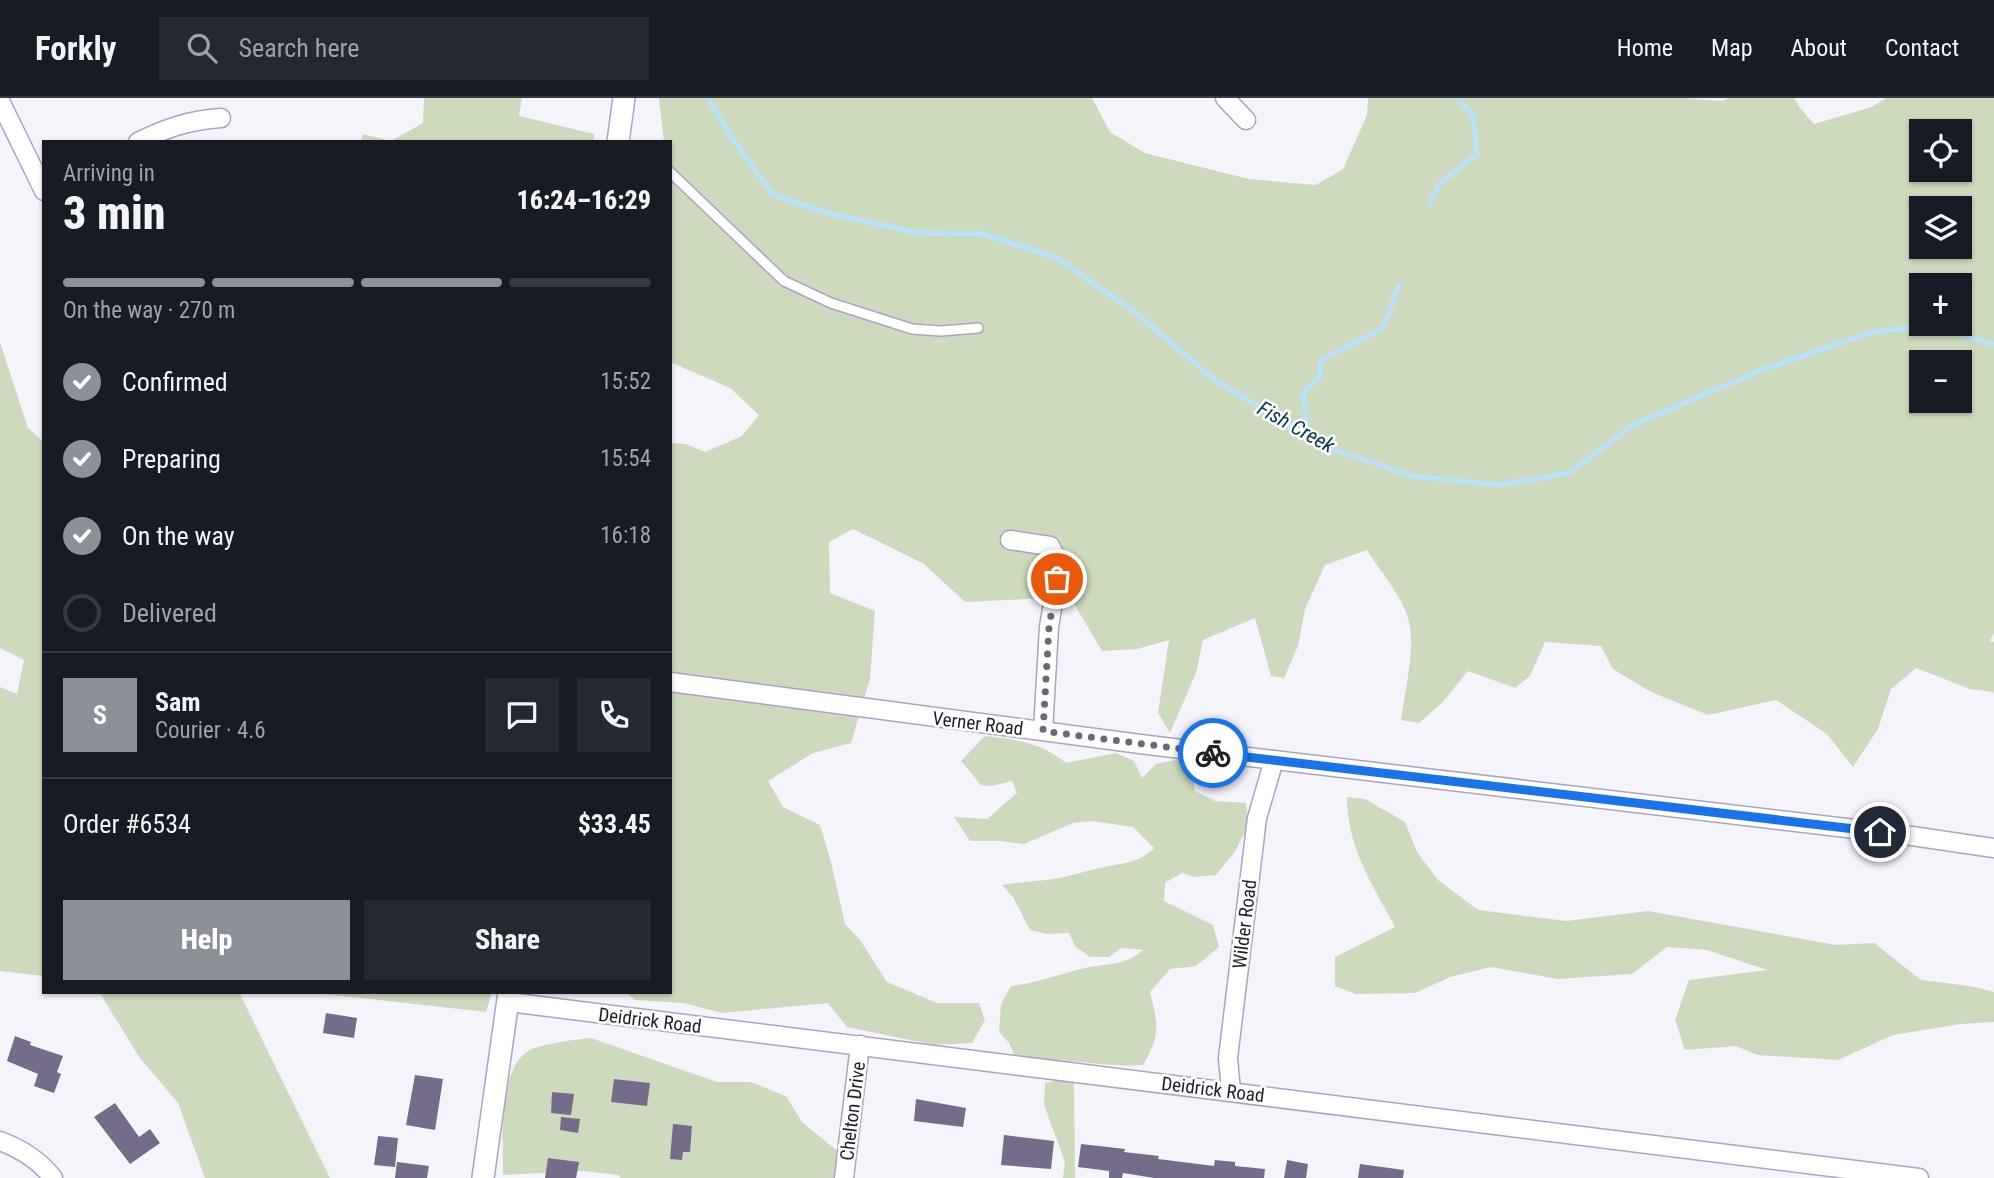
<!DOCTYPE html>
<html lang="en">
<head>
<meta charset="utf-8">
<style>
	body { margin:0; font-family:"Roboto Condensed",sans-serif; background:#242831; color:#f1f3f6; height:100vh; display:flex; flex-direction:column; font-size:26px; white-space:nowrap }
	* { box-sizing:border-box; margin:0 }
	p { font-size:23px; color:#9ea1a6 }
	.icon { flex:none; width:38px; height:38px; fill:none; stroke:currentColor; stroke-width:2; stroke-linecap:round; stroke-linejoin:round }
	.map { position:relative; flex:1; overflow:hidden }
	.drawer { position:absolute; left:42px; top:42px; width:630px; height:854px; display:flex; flex-direction:column; background:#171b24; border-radius:0px; box-shadow:0 2px 5px #0004 }
	.drawer>* { flex:none }
	.fabs { position:absolute; left:1909px; top:21px; display:grid; gap:14px }
	.fabs a { display:grid; place-items:center; width:63px; height:63px; border-radius:0px; background:#171b24; box-shadow:0 2px 5px #0004; font-size:35px }
	.pin { position:absolute; display:grid; place-items:center; width:60px; height:60px; color:#fff; margin:-30px; border:4px solid #fff; border-radius:50%; box-shadow:0 2px 7px #0007 }
	.courier { position:absolute; display:grid; place-items:center; width:70px; height:70px; margin:-35px; border:5px solid #1a73e8; border-radius:50%; background:#fff; color:#222; box-shadow:0 2px 9px #0007 }
	.headline em { font-style:normal; font-weight:800 }
	.headline div { display:flex; flex-direction:column-reverse }
	.headline { display:flex; align-items:center; justify-content:space-between; height:119px; padding:0 21px }
	h1 { font-size:46px; font-weight:800; line-height:52px }
	.bar { display:grid; grid-template-columns:repeat(4,1fr); gap:10px 7px; align-content:center; height:84px; padding:0 21px }
	.bar i { height:9px; border-radius:5px; background:#363941 }
	.bar .selected { background:#8c9099 }
	.bar p { grid-column:span 4 }
	.line { display:flex; align-items:center; gap:18px; padding:0 21px; border-top:2px solid #363941 }
	.line div { flex:1 }
	.round { display:grid; place-items:center; flex:none; width:74px; height:74px; border-radius:0px; background:#242831 }
	ol { padding:0 21px; list-style:none }
	li { display:flex; align-items:center; gap:21px; height:77px }
	li p { margin-inline-start:auto }
	li .icon { padding:7px; border-radius:50%; background:#8c9099; color:#fff; stroke-width:4 }
	li:last-child { color:#9ea1a6 }
	li i { width:38px; height:38px; border:4px solid #363941; border-radius:50% }
	.button { display:flex; gap:14px; margin-top:auto; padding:14px 21px }
	.button a { flex:1; height:80px; border-radius:0px; background:#8c9099; color:#fff; font-size:28px; font-weight:800; line-height:80px; text-align:center }
	.button a+a { background:#242831; color:#f1f3f6 }
	header { display:flex; align-items:center; gap:42px; box-sizing:border-box; height:98px; padding:0 35px; background:#171b24; border-bottom:2px solid #363941 }
	header strong { font-size:33px }
	nav { display:flex; gap:38px; margin-inline-start:auto; font-size:24px }
	.search { width:490px; height:63px; background:#242831; display:flex; align-items:center; gap:18px; box-sizing:border-box; padding:0 24px; border-radius:0px; color:#9ea1a6; font-size:26px }
	.map>svg:first-child { display:block }
	.green { fill:#cedabd; fill-rule:evenodd }
	.lines { fill:none; stroke-linecap:round; stroke-linejoin:round }
	.stream { stroke:#bae3fb; stroke-width:5 }
	.building { fill:#746c89 }
	.service-casing { stroke:#aca3c3; stroke-width:12 }
	.minor-casing { stroke:#aca3c3; stroke-width:21 }
	.tertiary-casing { stroke:#aca3c3; stroke-width:24 }
	.service { stroke:#fff; stroke-width:9 }
	.minor { stroke:#fff; stroke-width:18 }
	.tertiary { stroke:#fff; stroke-width:21 }
	.done { stroke:#6b6973; stroke-width:7; stroke-dasharray:0 12.6 }
	.route { stroke:#1a73e8; stroke-width:9 }
	.labels { text-anchor:middle; stroke-width:5; stroke-linejoin:round; paint-order:stroke }
	.street-label { font-size:19px; fill:#211e2a; stroke:#fff }
	.water-label { font-size:21px; font-style:italic; fill:#003a51; stroke:#fff }
</style>
</head>
<body>
<header>
<strong>Forkly</strong>
<div class="search"><svg class="icon" aria-label="search" viewBox="0 0 24 24"><circle cx="10" cy="10" r="6"/><path d="M15 15l6 6"/></svg>Search here</div>
<nav><a>Home</a><a>Map</a><a>About</a><a>Contact</a></nav>
</header>
<div class="map">
<svg width="1994" height="1080" viewBox="0 0 1994 1080">
	<rect width="100%" height="100%" fill="#f5f4fb"/>
	<g class="green">
		<path d="M424,0H522L519,18L594,36V44H361L363,36L391,43L423,25Z"/>
		<path d="M659,0H1092L1110,34L1145,55L1249,81L1316,87L1343,71L1367,17L1368,0H1681L1723,3L1728,0H1794L1800,10L1814,26L1872,9L1886,0H1994V535L1990,543L1994,544V597L1993,594L1970,591L1916,570L1891,591L1878,631L1853,669L1827,636L1776,602L1708,617L1651,594L1613,571L1601,548L1545,544L1530,578L1515,590L1468,573L1442,605L1419,625L1401,622C1405,594 1414,556 1410,529C1406,502 1381,475 1367,452L1325,467L1305,511L1298,548L1284,580L1271,578L1255,520L1203,542L1196,575L1170,635L1158,615L1169,542L1137,551L1102,553L1070,499L965,504L924,466L853,431L829,444L830,495L875,513L870,581L851,645L813,655L768,683L783,709L820,727L831,764L845,826L860,842L887,884L937,905H979L985,922L972,945L934,947L847,929L828,905L722,915L684,905L635,902L625,894H670V345L686,346L705,354L742,338L759,317L730,290L670,264V44H664ZM1922,33H1960V72H1922ZM1922,110H1960V149H1922ZM1922,187H1960V226H1922ZM1922,264H1960V303H1922Z"/>
		<path d="M0,244L28,330L44,344V878L0,873V589L17,596L24,562L0,550Z"/>
		<path d="M985,638C1018,642 1040,644 1066,665L1116,655L1134,663L1142,680L1156,666L1184,660L1190,665L1195,693L1215,703L1246,705L1248,729L1234,755L1216,777L1194,779L1182,775L1165,785L1164,803L1213,827L1219,849L1196,868L1170,871L1150,894C1158,927 1161,937 1143,967C1101,970 1059,957 1017,963L1009,945L999,934L1001,906L1011,888C1036,885 1057,877 1081,871C1104,865 1124,869 1143,852L1121,850L1109,859H1090L1075,848L1069,835L1047,836L1030,832L1013,799L1002,787C1017,784 1031,784 1046,782C1064,780 1082,774 1100,770C1121,765 1138,766 1154,750L1133,729L1092,723L1073,725L1024,746L1001,743H970L954,719L987,721L1017,695L1012,683L992,688L981,687L961,663Z"/>
		<path d="M1347,699L1365,701L1405,724L1417,754L1438,782L1478,812L1566,823L1648,813L1836,847L1874,845L1921,882L1970,888L1994,894V924L1961,926L1893,937L1838,962L1757,957L1736,948L1685,952L1675,922L1689,882L1767,872L1707,852L1667,849L1632,876L1558,881L1491,869L1450,879L1415,895L1356,896L1335,888V859L1395,829C1372,786 1347,749 1347,699Z"/>
		<path d="M99,894H239L330,1080H205L178,1005L140,960Z"/>
		<path d="M307,894H492L486,914Z"/>
		<path d="M591,940L717,984H751L786,998L802,1024L847,1061L844,1080H621L618,1077L583,1073L503,1077C503,1045 497,966 532,951C545,946 577,941 591,940Z"/>
		<path d="M1061,982L1074,985L1075,1080H1063L1065,1064L1044,1007L1045,985Z"/>
	</g>
	<g class="lines">
		<g class="stream">
			<path d="M708,0L732,40L773,97L831,116L918,135L983,136L1057,160L1136,215L1216,283L1324,348L1412,378L1499,387L1569,375L1633,327L1764,271L1873,234L1924,228L1994,246"/>
			<path d="M1429,106L1440,85L1477,56L1473,17L1457,0"/>
			<path d="M1309,339L1303,295L1320,279L1321,262L1383,230L1399,187"/>
		</g>
	</g>
	<g class="building">
		<path d="M326,915L357,920L354,940L323,935Z"/>
		<path d="M15,938L31,944L30,947L63,958L57,974L61,976L54,995L34,988L38,976L7,963Z"/>
		<path d="M415,977L443,981L435,1032L406,1027Z"/>
		<path d="M614,981L650,985L647,1008L611,1004Z"/>
		<path d="M552,994L574,996L571,1017L551,1015Z"/>
		<path d="M916,1001L966,1010L963,1029L914,1023Z"/>
		<path d="M115,1005L139,1039L150,1031L160,1045L130,1066L94,1019Z"/>
		<path d="M561,1019L580,1021L578,1035L560,1032Z"/>
		<path d="M673,1026L692,1028L690,1054H683L682,1062L670,1061Z"/>
		<path d="M1004,1037L1054,1043L1051,1071L1001,1067Z"/>
		<path d="M378,1038L398,1040L395,1069L374,1067Z"/>
		<path d="M1081,1046L1125,1051L1124,1054L1159,1058L1158,1061L1214,1068L1215,1062L1235,1064V1068L1265,1071L1264,1080H1154L1123,1075L1122,1080H1109V1073L1078,1069Z"/>
		<path d="M548,1060L579,1064L576,1080H545Z"/>
		<path d="M1287,1062L1308,1066L1306,1080H1284Z"/>
		<path d="M397,1064L429,1068L427,1080H395Z"/>
		<path d="M1360,1066L1404,1072L1403,1080H1358Z"/>
	</g>
	<g class="lines">
		<defs>
			<path id="service" d="M670,74L784,183L831,205L912,231L941,233L978,230"/>
			<g id="minor">
				<path d="M1225,0L1246,22"/>
				<path d="M0,3L44,93"/>
				<path d="M138,44C166,30 190,22 221,20"/>
				<path d="M1010,442L1050,448L1056,459L1057,481L1049,529L1043,633"/>
				<path d="M670,584L1148,647L1905,737L1994,750"/>
				<path d="M508,904L1919,1080"/>
				<path d="M1231,993L1228,960L1257,720L1274,662"/>
				<path d="M0,1043C22,1051 39,1062 53,1080"/>
				<path d="M844,1080L860,947"/>
			</g>
			<g id="tertiary">
				<path d="M618,44L624,0"/>
				<path d="M483,1080L509,894"/>
			</g>
		</defs>
		<use href="#service" class="service-casing"/>
		<use href="#minor" class="minor-casing"/>
		<use href="#tertiary" class="tertiary-casing"/>
		<use href="#service" class="service"/>
		<use href="#minor" class="minor"/>
		<use href="#tertiary" class="tertiary"/>
	</g>
	<g class="lines">
		<path class="done" d="M1057,481L1049,529L1043,633L1213,655"/>
		<path class="route" d="M1213,655L1880,734"/>
	</g>
	<g class="labels">
		<g class="street-label">
			<text transform="translate(978 625) rotate(7)" y="7">Verner Road</text>
			<text transform="translate(1244 826) rotate(-83)" y="7">Wilder Road</text>
			<text transform="translate(650 922) rotate(7)" y="7">Deidrick Road</text>
			<text transform="translate(1213 991) rotate(7)" y="7">Deidrick Road</text>
			<text transform="translate(852 1013) rotate(-83)" y="7">Chelton Drive</text>
		</g>
		<g class="water-label">
			<text transform="translate(1296 329) rotate(29)" y="7">Fish Creek</text>
		</g>
	</g>
</svg>
<div class="fabs">
<a><svg class="icon" aria-label="locate" viewBox="0 0 24 24"><circle cx="12" cy="12" r="6"/><path d="M12 2v4M12 18v4M2 12h4M18 12h4"/></svg></a>
<a><svg class="icon" aria-label="layers" viewBox="0 0 24 24"><path d="M12 4l9 5-9 5-9-5zM3 14l9 5 9-5"/></svg></a>
<a>+</a>
<a>−</a>
</div>
<div class="pin" style="left:1057px;top:481px;background:#ea580c"><svg class="icon" aria-label="bag" viewBox="0 0 24 24"><path d="M5 8h14l-1 12H6zM9 8a3 3 0 0 1 6 0"/></svg></div>
<div class="pin" style="left:1880px;top:734px;background:#1f2937"><svg class="icon" aria-label="home" viewBox="0 0 24 24"><path d="M3 11l9-7 9 7M6 9v11h12V9"/></svg></div>
<div class="courier" style="left:1213px;top:655px"><svg class="icon" aria-label="bike" viewBox="0 0 24 24"><circle cx="6" cy="16" r="4"/><circle cx="18" cy="16" r="4"/><path d="M6 16l4-8h5l3 8M10 8l3 8H6M13 5h3"/></svg></div>
<section class="drawer">
<div class="headline"><div><h1>3 min</h1><p>Arriving in</p></div><em>16:24–16:29</em></div>
<div class="bar"><i class="selected"></i><i class="selected"></i><i class="selected"></i><i></i><p>On the way · 270 m</p></div>
<ol>
<li><svg class="icon" aria-label="check" viewBox="0 0 24 24"><path d="M5 12l5 5 9-10"/></svg>Confirmed<p>15:52</p></li>
<li><svg class="icon" aria-label="check" viewBox="0 0 24 24"><path d="M5 12l5 5 9-10"/></svg>Preparing<p>15:54</p></li>
<li><svg class="icon" aria-label="check" viewBox="0 0 24 24"><path d="M5 12l5 5 9-10"/></svg>On the way<p>16:18</p></li>
<li><i></i>Delivered</li>
</ol>
<div class="line" style="height:126px"><b class="round" style="background:#8c9099;color:#fff">S</b><div><b>Sam</b><p>Courier · 4.6</p></div><a class="round"><svg class="icon" aria-label="chat" viewBox="0 0 24 24"><path d="M4 5h16v11H9l-5 4z"/></svg></a><a class="round"><svg class="icon" aria-label="phone" viewBox="0 0 24 24"><path d="M5 4h4l2 5-3 2q2 4 5 5l2-3 5 2v4C11 20 4 13 5 4z"/></svg></a></div>
<div class="line" style="height:91px"><div>Order #6534</div><b>$33.45</b></div>
<div class="button"><a>Help</a><a>Share</a></div>
</section>
</div>
</body>
</html>
